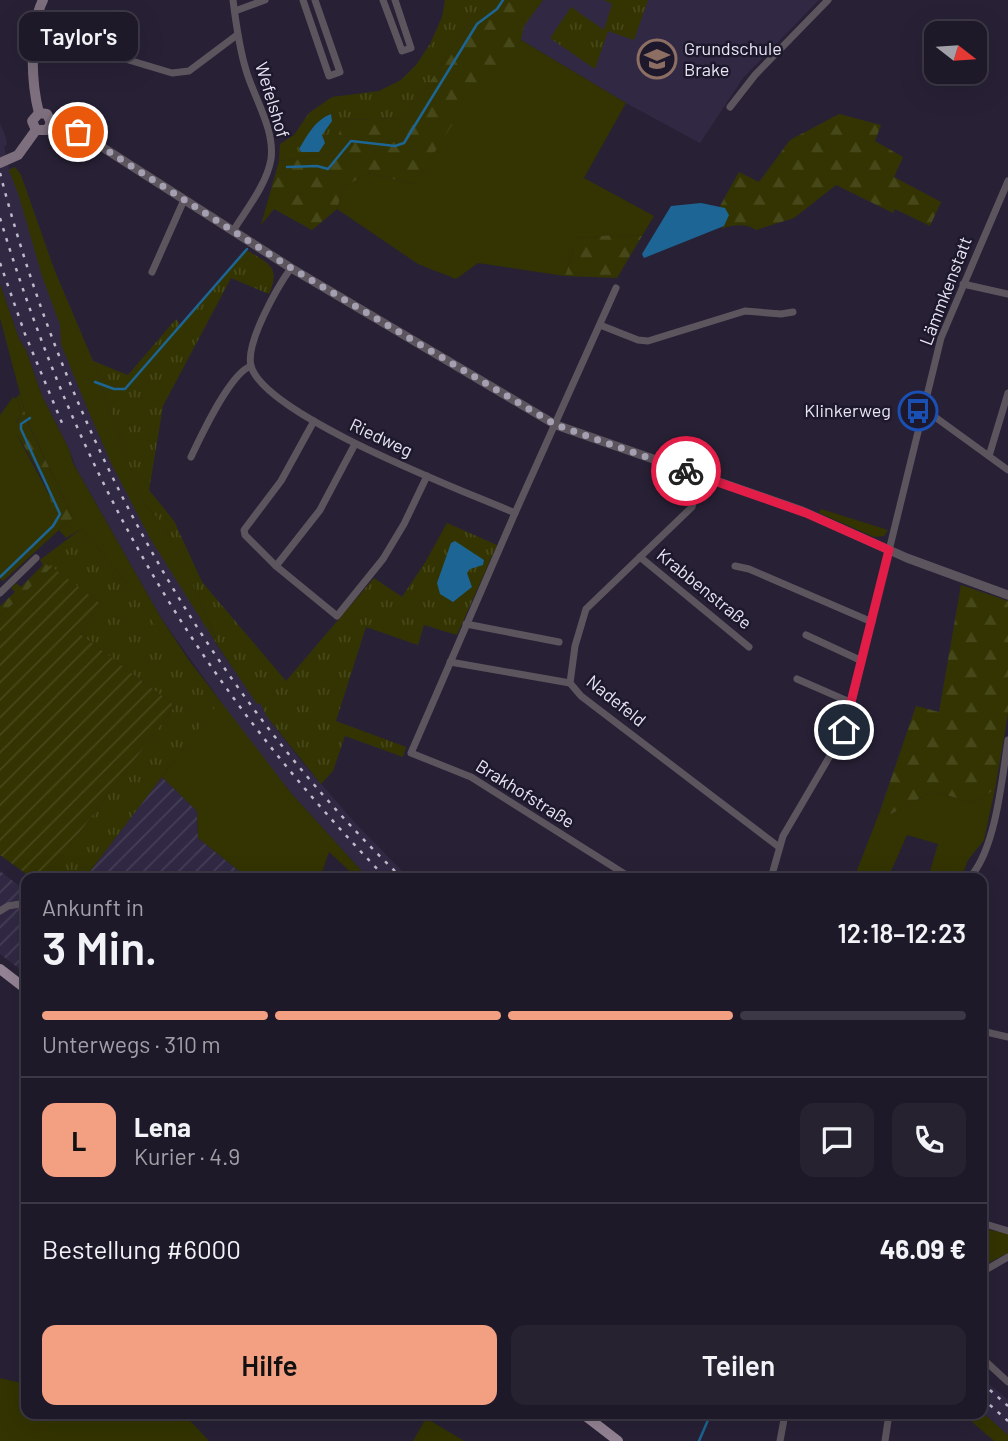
<!DOCTYPE html>
<html lang="de">
<head>
<meta charset="utf-8">
<style>
	body { margin:0; font-family:Barlow,sans-serif; background:#262230; color:#f1f3f6; height:100vh; display:flex; flex-direction:column; font-size:26px; white-space:nowrap }
	* { box-sizing:border-box; margin:0 }
	p { font-size:23px; color:#a1a0a8 }
	.icon { flex:none; width:38px; height:38px; fill:none; stroke:currentColor; stroke-width:2; stroke-linecap:round; stroke-linejoin:round }
	.map { position:relative; flex:1; overflow:hidden }
	.drawer { position:absolute; left:21px; top:873px; width:966px; height:546px; display:flex; flex-direction:column; background:#1e1928; border-radius:14px; box-shadow:0 7px 28px #0002,0 0 0 2px #3c3845 }
	.drawer>* { flex:none }
	.needle { width:46px; rotate:107deg }
	.controls { position:absolute; left:924px; top:21px; display:grid; gap:14px }
	.controls a { display:grid; place-items:center; width:63px; height:63px; border-radius:14px; background:#1e1928; box-shadow:0 7px 28px #0002,0 0 0 2px #3c3845; font-size:35px }
	.pin { position:absolute; display:grid; place-items:center; width:60px; height:60px; color:#fff; margin:-30px; border:4px solid #fff; border-radius:50%; box-shadow:0 2px 7px #0007 }
	.courier { position:absolute; display:grid; place-items:center; width:70px; height:70px; margin:-35px; border:5px solid #e11d48; border-radius:50%; background:#fff; color:#222; box-shadow:0 2px 9px #0007 }
	.bubble { position:absolute; height:49px; border-radius:14px; background:#1e1928; box-shadow:0 7px 28px #0002,0 0 0 2px #3c3845; font-size:23px; font-weight:600; line-height:49px; text-align:center }
	.overview em { font-style:normal; font-weight:600 }
	.overview div { display:flex; flex-direction:column-reverse }
	.overview { display:flex; align-items:center; justify-content:space-between; height:119px; padding:0 21px }
	h1 { font-size:46px; font-weight:600; line-height:52px }
	.bar { display:grid; grid-template-columns:repeat(4,1fr); gap:10px 7px; align-content:center; height:84px; padding:0 21px }
	.bar i { height:9px; border-radius:5px; background:#3c3845 }
	.bar .selected { background:#f39f82 }
	.bar p { grid-column:span 4 }
	.line { display:flex; align-items:center; gap:18px; padding:0 21px; border-top:2px solid #3c3845 }
	.line div { flex:1 }
	.round { display:grid; place-items:center; flex:none; width:74px; height:74px; border-radius:14px; background:#262230 }
	.cta { display:flex; gap:14px; margin-top:auto; padding:14px 21px }
	.cta a { flex:1; height:80px; border-radius:14px; background:#f39f82; color:#111; font-size:28px; font-weight:600; line-height:80px; text-align:center }
	.cta a+a { background:#262230; color:#f1f3f6 }
	.map>svg:first-child { display:block }
	.built { fill:#312944 }
	.industrial { fill:url(#industrial-furrows) }
	.grass { fill:#333401 }
	.forest { fill:url(#forest-firs) }
	.park { fill:url(#park-tufts) }
	.garden { fill:url(#garden-furrows) }
	.water { fill:#1c6594 }
	.lines { fill:none; stroke-linecap:round; stroke-linejoin:round }
	.stream { stroke:#1c6594; stroke-width:2.5 }
	.minor { stroke:#5d555e; stroke-width:7 }
	.tertiary { stroke:#5d555e; stroke-width:9 }
	.secondary { stroke:#7d6f7d; stroke-width:10 }
	.primary { stroke:#958495; stroke-width:10 }
	.rail { stroke:#bebaca; stroke-width:2.5; stroke-dasharray:3.5 7; stroke-linecap:butt }
	.done { stroke:#a5a0b1; stroke-width:7; stroke-dasharray:0 12.6 }
	.route { stroke:#e11d48; stroke-width:9 }
	.labels { text-anchor:middle; stroke-width:5; stroke-linejoin:round; paint-order:stroke }
	.poi-label { font-size:18px; fill:#e8e5f3; stroke:#1e182c; text-anchor:start }
	.street-label { font-size:18px; fill:#e8e5f3; stroke:#1e182c }
</style>
</head>
<body>
<div class="map">
<svg width="1008" height="1441" viewBox="0 0 1008 1441">
	<defs>
		<pattern id="industrial-furrows" width="10" height="10" patternUnits="userSpaceOnUse" patternTransform="scale(1.75)"><rect width="10" height="10" fill="#312944"/><path d="M-1 1l2-2M0 10L10 0M9 11l2-2" fill="none" stroke="#453e56"/></pattern>
		<pattern id="forest-firs" width="22" height="20" patternUnits="userSpaceOnUse" patternTransform="scale(1.75)"><rect width="22" height="20" fill="#333401"/><path d="M5 1l3.5 6h-7zM16 11l3.5 6h-7z" fill="#47481a"/></pattern>
		<pattern id="park-tufts" width="24" height="20" patternUnits="userSpaceOnUse" patternTransform="scale(1.75)"><rect width="24" height="20" fill="#333401"/><path d="M3 7l-1-3M5 7V3M7 7l1-3M15 17l-1-3M17 17v-4M19 17l1-3" fill="none" stroke="#47481a"/></pattern>
		<pattern id="garden-furrows" width="10" height="10" patternUnits="userSpaceOnUse" patternTransform="scale(1.75)"><rect width="10" height="10" fill="#333401"/><path d="M-1 1l2-2M0 10L10 0M9 11l2-2" fill="none" stroke="#47481a"/></pattern>
	</defs>
	<rect width="100%" height="100%" fill="#282136"/>
	<g class="built">
		<path d="M543,0H819L743,78L700,143L626,103L521,40L524,26Z"/>
		<path d="M0,123L6,138L7,145L4,146L9,169L15,167L21,175L54,269L93,361L143,504L214,641L257,703H260L268,718L303,763L356,824L409,878H368L291,793L239,727L161,618L76,468L69,449L42,396L26,350L19,339L0,284Z"/>
		<path d="M982,1378L1008,1400V1435L982,1412Z"/>
	</g>
	<g class="industrial">
		<path d="M162,777L197,811L198,838L248,878H85Z"/>
		<path d="M0,871L18,885L26,886V959L23,961L26,964V974L0,954Z"/>
	</g>
	<g class="grass">
		<path d="M521,40L626,103L584,178L654,216L642,236L613,235L578,238L565,276L478,263L456,279L418,264L337,209L343,188L367,173L414,184L463,107Z"/>
		<path d="M15,167L21,175L54,269L93,361L143,504C165,512 205,613 216,639L214,640L150,538L112,465L88,410L61,344L60,325L42,276L19,196L9,170Z"/>
		<path d="M0,284L19,339L26,350L42,396L69,449L73,463L161,618L188,659L291,793L368,878H357L329,852L320,878H248L198,838L197,811L162,777L214,707L114,567L81,529L66,538L59,530L3,581L0,579V415L14,396V399L17,397L21,415L17,421L16,433L46,489L55,509L59,529L73,518L27,420L0,318Z"/>
		<path d="M821,509L888,530L884,536L874,537L819,513Z"/>
		<path d="M995,789L984,840L968,860L961,878H928L938,844L907,835L888,878H854L880,811L891,814L933,791L974,803Z"/>
		<path d="M982,1228L1008,1234V1253L988,1263L982,1246Z"/>
		<path d="M0,1378L17,1382L26,1381V1414H184L209,1441H0Z"/>
		<path d="M982,1412L1008,1435V1441H994L963,1414Z"/>
		<path d="M426,1418L464,1441H413Z"/>
	</g>
	<g class="forest">
		<path d="M489,0H543L524,26L521,40L463,108L414,184L367,173L343,188L337,209L312,230L274,209L261,225L279,161L332,154L343,120L406,118L465,28Z"/>
		<path d="M839,114L881,125L875,141L903,157L894,177L941,202L930,226L895,209L893,213L836,185L794,218L756,230C746,223 732,225 721,229L724,226L720,206L739,172L759,182L790,140Z"/>
		<path d="M613,235L642,236L617,278L565,276L578,238Z"/>
		<path d="M20,394L27,421L73,518L59,529L53,523C58,498 29,454 16,433L15,427L21,415L17,397Z"/>
		<path d="M40,560L52,567L0,616V606L15,592L11,588L16,583L21,587L43,565Z"/>
		<path d="M961,585L1008,601V714L995,789L974,803L933,791L891,814L880,811L916,706L939,712Z"/>
	</g>
	<g class="park">
		<path d="M445,0H489L465,28L406,118L343,120L332,154L279,161L280,144L294,135L309,113L332,97L379,91L401,80L416,65L430,44L442,17Z"/>
		<path d="M604,0H648L634,40L608,31L595,69L550,38L571,7L604,30L612,4Z"/>
		<path d="M247,250C269,264 281,267 269,294L231,278L163,406L149,490L174,521L202,582L286,681L374,578L402,597L426,561L447,523L497,545L457,635L424,625L418,645L366,627L336,721L406,747L403,757L345,736L333,771L321,784L268,718L260,703L257,704L214,640L216,638C205,614 165,512 143,504L93,361L128,375L176,319L181,326Z"/>
		<path d="M81,529L114,567L215,707L85,878H45L175,706L80,634L101,604L40,560Z"/>
	</g>
	<path class="garden" d="M52,567L101,604L80,634L175,706L45,878H32L0,855V616Z"/>
	<g class="water">
		<path d="M331,114L332,121L322,135L325,143L319,152H301L299,149C308,134 315,120 331,114Z"/>
		<path d="M701,203L725,208L729,215L724,226L644,258L642,254L671,206Z"/>
		<path d="M455,541L484,560L483,565L470,569L467,573L472,587L453,602L440,594L437,583L451,543Z"/>
	</g>
	<g class="lines">
		<g class="stream">
			<path d="M287,167L317,166L328,169L351,141L395,146L404,143L477,24L497,9L503,0"/>
			<path d="M95,382L114,389H125L247,249"/>
			<path d="M0,577L53,526L60,514L21,429V424L30,418"/>
			<path d="M699,1441L708,1420L702,1414"/>
		</g>
		<g class="minor">
			<path d="M303,0L329,76L340,72L315,0"/>
			<path d="M383,0L402,51L411,48L395,0"/>
			<path d="M235,11L265,0"/>
			<path d="M38,13L56,18L122,58L172,73L189,71L237,35"/>
			<path d="M730,107L755,75L828,0"/>
			<path d="M233,231C246,210 267,184 271,159C275,129 254,98 246,70C239,47 236,24 233,0"/>
			<path d="M291,268C278,286 245,343 251,366C265,416 464,491 515,513"/>
			<path d="M152,272L184,200"/>
			<path d="M963,284L1008,294"/>
			<path d="M616,288L515,513L411,753L471,777L631,878"/>
			<path d="M600,325L638,340L648,341L745,311L781,314L793,312"/>
			<path d="M924,409L1008,470"/>
			<path d="M314,421L281,481L244,530L245,535L276,566L337,616L383,559L404,524L427,476"/>
			<path d="M989,456L1008,393"/>
			<path d="M191,457C201,436 230,373 251,366"/>
			<path d="M701,476L692,507L586,609L575,646L570,683L581,696L779,847"/>
			<path d="M640,557L749,647"/>
			<path d="M276,566L320,510L355,444"/>
			<path d="M735,566L749,569L872,622"/>
			<path d="M0,593L36,558"/>
			<path d="M466,624L559,642"/>
			<path d="M806,635L862,661"/>
			<path d="M450,662L570,683"/>
			<path d="M797,679L852,703"/>
			<path d="M972,875C996,845 1002,779 1008,740"/>
			<path d="M771,878L783,836L841,737L847,722L941,338L1008,181"/>
			<path d="M0,911L8,906L26,903"/>
			<path d="M982,1031L1008,1037"/>
			<path d="M982,1223L1008,1231"/>
			<path d="M982,1272L1008,1257"/>
			<path d="M982,1358L1008,1382"/>
			<path d="M780,1441L785,1414"/>
			<path d="M885,1441L889,1414"/>
		</g>
		<path class="tertiary" d="M51,123L74,129L291,268L556,425L802,511L907,558L1008,595"/>
		<g class="secondary">
			<path d="M39,113C31,83 29,28 43,0"/>
			<path d="M36,130H47L51,123L47,114L39,113"/>
			<path d="M36,130L32,121L39,113"/>
			<path d="M0,163L18,155L36,130"/>
		</g>
		<g class="primary">
			<path d="M0,969L26,989"/>
			<path d="M583,1414L618,1441"/>
		</g>
		<g class="rail">
			<path d="M0,173C68,437 205,688 402,878"/>
			<path d="M0,218C79,479 196,682 386,878"/>
			<path d="M0,263L25,334L62,423"/>
			<path d="M982,1383L1008,1406"/>
			<path d="M982,1398L1008,1421"/>
		</g>
	</g>
	<g class="lines">
		<path class="done" d="M78,132L291,268L556,425L686,471"/>
		<path class="route" d="M686,471L806,513L889,550L844,730"/>
	</g>
	<defs>
		<symbol id="school-ring" viewBox="-11 -11 22 22"><circle r="9.5" fill="#1e182c" stroke="#8d6e63" stroke-width="1.5"/><path d="M0-5L7-2L0 1L-7-2ZM-4 1L0 2.5L4 1V4Q0 6-4 4Z" fill="#8d6e63"/></symbol>
		<symbol id="bus-ring" viewBox="-11 -11 22 22"><circle r="9.5" fill="#1e182c" stroke="#1a4fb4" stroke-width="1.5"/><path d="M-5-6H5V4H4V6H2V4H-2V6H-4V4H-5ZM-3.5-4V0h7V-4ZM-3.5 1.2v1.5H-2V1.2ZM2 1.2v1.5H3.5V1.2Z" fill="#1a4fb4"/></symbol>
	</defs>
	<g fill-rule="evenodd">
		<use href="#school-ring" x="635" y="37" width="44" height="44"/>
		<use href="#bus-ring" x="896" y="389" width="44" height="44"/>
	</g>
	<g class="labels">
		<g class="poi-label">
			<text x="684" y="55">Grundschule<tspan x="684" dy="21">Brake</tspan></text>
			<text x="891" y="417" text-anchor="end">Klinkerweg</text>
		</g>
		<g class="street-label">
			<text transform="translate(272 100) rotate(73)" y="6">Wefelshof</text>
			<text transform="translate(946 291) rotate(-69)" y="6">Lämmkenstatt</text>
			<text transform="translate(381 438) rotate(25)" y="6">Riedweg</text>
			<text transform="translate(704 589) rotate(39)" y="6">Krabbenstraße</text>
			<text transform="translate(616 701) rotate(39)" y="6">Nadefeld</text>
			<text transform="translate(525 794) rotate(32)" y="6">Brakhofstraße</text>
		</g>
	</g>
</svg>
<div class="controls">
<a><svg class="needle" viewBox="-14 -14 28 28"><path d="M0-13l5 13h-10z" fill="#e53935"/><path d="M0 13l5-13h-10z" fill="#a1a0a8"/></svg></a>
</div>
<div class="pin" style="left:78px;top:132px;background:#ea580c"><svg class="icon" aria-label="bag" viewBox="0 0 24 24"><path d="M5 8h14l-1 12H6zM9 8a3 3 0 0 1 6 0"/></svg></div>
<div class="pin" style="left:844px;top:730px;background:#1f2937"><svg class="icon" aria-label="home" viewBox="0 0 24 24"><path d="M3 11l9-7 9 7M6 9v11h12V9"/></svg></div>
<div class="courier" style="left:686px;top:471px"><svg class="icon" aria-label="bike" viewBox="0 0 24 24"><circle cx="6" cy="16" r="4"/><circle cx="18" cy="16" r="4"/><path d="M6 16l4-8h5l3 8M10 8l3 8H6M13 5h3"/></svg></div>
<div class="bubble" style="left:19px;top:12px;width:119px">Taylor's</div>
<section class="drawer">
<div class="overview"><div><h1>3 Min.</h1><p>Ankunft in</p></div><em>12:18–12:23</em></div>
<div class="bar"><i class="selected"></i><i class="selected"></i><i class="selected"></i><i></i><p>Unterwegs · 310 m</p></div>
<div class="line" style="height:126px"><b class="round" style="background:#f39f82;color:#111">L</b><div><b>Lena</b><p>Kurier · 4.9</p></div><a class="round"><svg class="icon" aria-label="chat" viewBox="0 0 24 24"><path d="M4 5h16v11H9l-5 4z"/></svg></a><a class="round"><svg class="icon" aria-label="phone" viewBox="0 0 24 24"><path d="M5 4h4l2 5-3 2q2 4 5 5l2-3 5 2v4C11 20 4 13 5 4z"/></svg></a></div>
<div class="line" style="height:91px"><div>Bestellung #6000</div><b>46.09 €</b></div>
<div class="cta"><a>Hilfe</a><a>Teilen</a></div>
</section>
</div>
</body>
</html>
